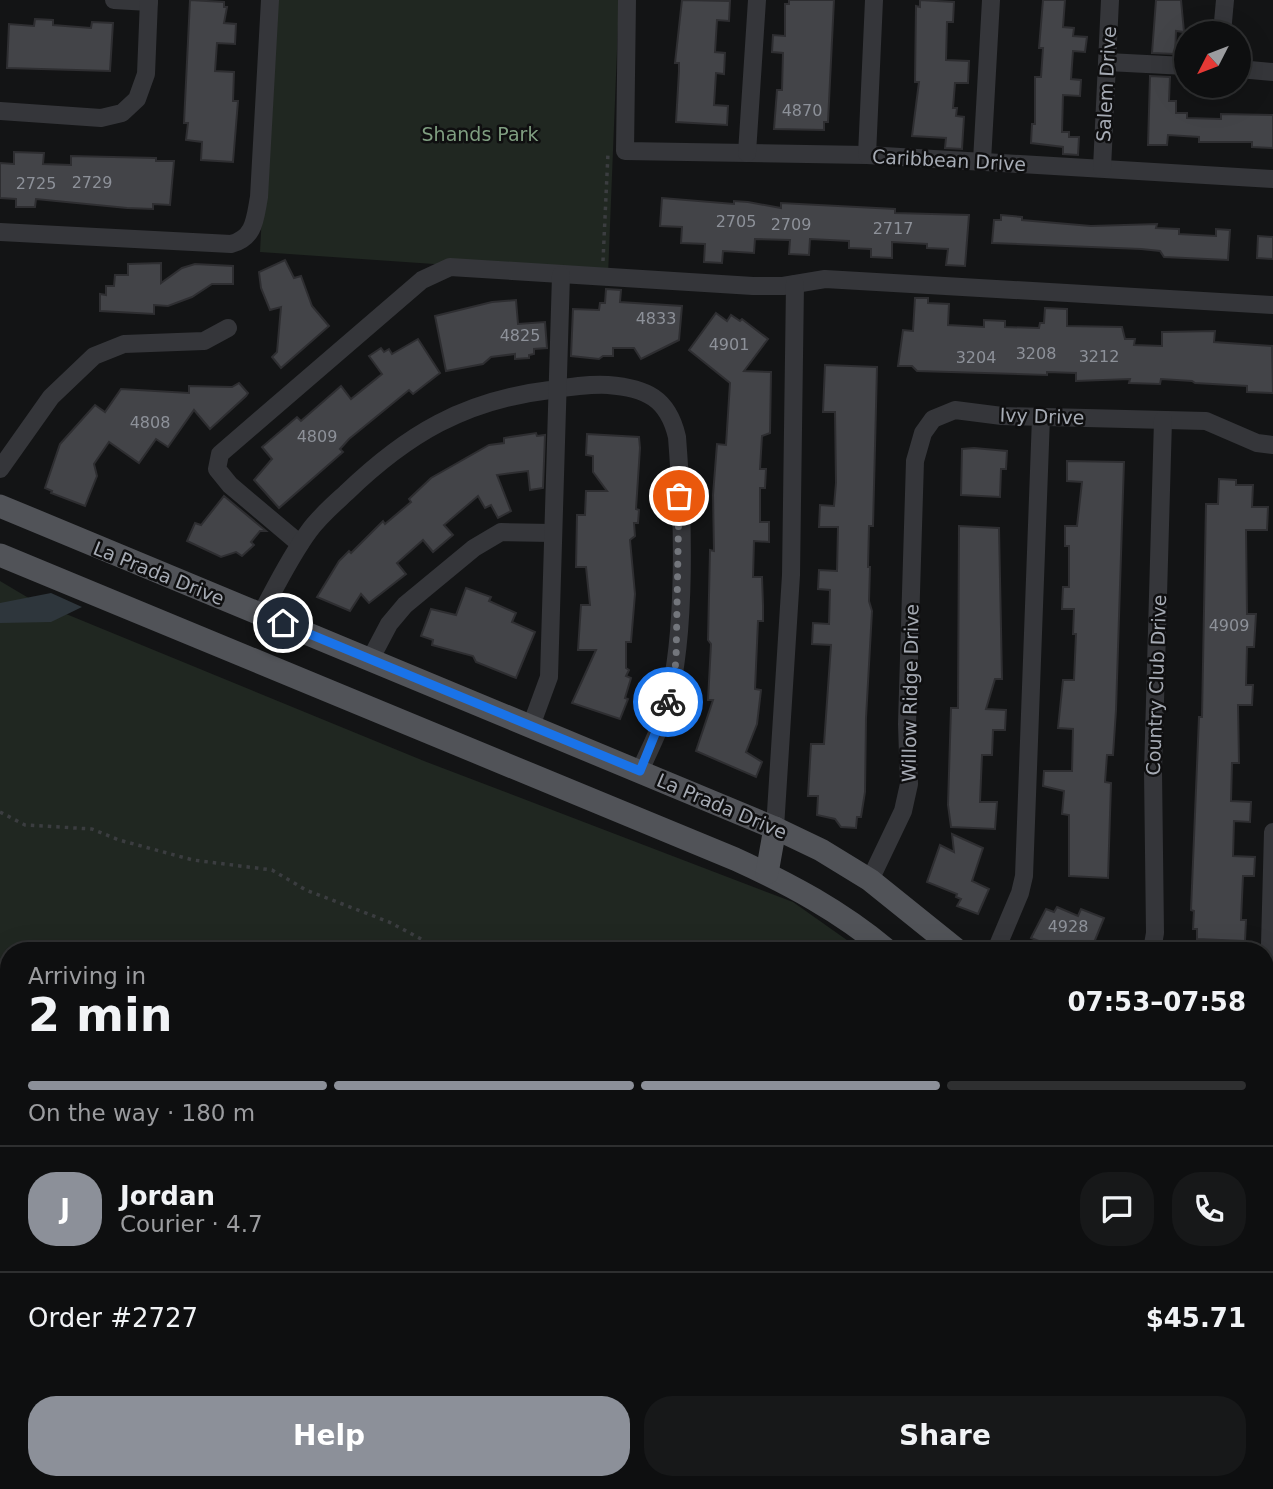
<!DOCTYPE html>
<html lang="en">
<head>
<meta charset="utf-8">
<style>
	body { margin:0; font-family:"DejaVu Sans",sans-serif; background:#171819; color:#f1f3f6; height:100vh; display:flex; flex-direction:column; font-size:26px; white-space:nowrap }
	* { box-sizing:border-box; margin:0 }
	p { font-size:23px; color:#9b9c9f }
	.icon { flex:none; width:38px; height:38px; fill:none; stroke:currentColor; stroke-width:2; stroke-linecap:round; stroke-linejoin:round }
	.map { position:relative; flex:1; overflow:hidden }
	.panel { position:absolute; left:0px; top:942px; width:1274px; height:548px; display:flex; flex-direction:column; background:#0e0f10; border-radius:28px 28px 0 0; box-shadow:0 7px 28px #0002,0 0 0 2px #2e2f30 }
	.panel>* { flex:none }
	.needle { width:46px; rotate:228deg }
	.controls { position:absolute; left:1174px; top:21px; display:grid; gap:14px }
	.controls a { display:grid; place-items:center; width:77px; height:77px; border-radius:50%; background:#0e0f10; box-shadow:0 7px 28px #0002,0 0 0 2px #2e2f30; font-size:35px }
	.pin { position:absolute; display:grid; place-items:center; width:60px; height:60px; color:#fff; margin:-30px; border:4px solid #fff; border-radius:50%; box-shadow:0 2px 7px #0007 }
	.courier { position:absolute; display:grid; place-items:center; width:70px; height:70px; margin:-35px; border:5px solid #1a73e8; border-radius:50%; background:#fff; color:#222; box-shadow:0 2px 9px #0007 }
	.overview em { font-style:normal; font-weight:600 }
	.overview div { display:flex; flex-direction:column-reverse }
	.overview { display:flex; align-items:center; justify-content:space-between; height:119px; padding:0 28px }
	h1 { font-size:46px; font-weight:600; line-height:52px }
	.bar { display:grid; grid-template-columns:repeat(4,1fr); gap:10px 7px; align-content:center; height:84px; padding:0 28px }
	.bar i { height:9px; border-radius:5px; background:#2e2f30 }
	.bar .selected { background:#8c9099 }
	.bar p { grid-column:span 4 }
	.line { display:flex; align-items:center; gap:18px; padding:0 28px; border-top:2px solid #2e2f30 }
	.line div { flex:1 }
	.round { display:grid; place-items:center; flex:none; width:74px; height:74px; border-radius:28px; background:#171819 }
	.button { display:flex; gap:14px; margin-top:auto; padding:14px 28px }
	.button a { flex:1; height:80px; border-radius:28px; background:#8c9099; color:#fff; font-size:28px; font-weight:600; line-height:80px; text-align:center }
	.button a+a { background:#171819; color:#f1f3f6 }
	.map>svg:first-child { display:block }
	.green { fill:#202721 }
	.water { fill:#2e363c }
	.building { fill:#434448; stroke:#2e2e31; stroke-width:2 }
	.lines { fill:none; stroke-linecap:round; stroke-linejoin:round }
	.path { stroke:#3b3d40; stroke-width:3.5; stroke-dasharray:3.5 5; stroke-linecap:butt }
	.minor { stroke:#35363a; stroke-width:18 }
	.major { stroke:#515358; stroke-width:23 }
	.done { stroke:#73767c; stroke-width:7; stroke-dasharray:0 12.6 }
	.route { stroke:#1a73e8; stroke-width:9 }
	.labels { text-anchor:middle; stroke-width:5; stroke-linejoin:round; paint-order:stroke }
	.number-label { font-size:16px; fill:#8d9199 }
	.street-label { font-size:19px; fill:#a6abb4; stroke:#0f0f10 }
	.park-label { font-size:19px; fill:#7f9e80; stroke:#0f0f10 }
</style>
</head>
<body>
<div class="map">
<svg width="1273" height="1489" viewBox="0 0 1273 1489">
	<rect width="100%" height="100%" fill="#131415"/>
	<g class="green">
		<path d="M273,0H619L608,276L260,252Z"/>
		<path d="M0,581L32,600L424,761L793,902L861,950H9V1480H676L709,1489H0Z"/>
	</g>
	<path class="water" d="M51,593L82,607L51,622L0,623V603Z"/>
	<g class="building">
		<path d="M190,0L224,2V7H227L224,23L236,24L235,44L217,43L215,71L234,72L233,101H238L233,162L201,160L202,142L186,140L188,123H184Z"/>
		<path d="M682,0L730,1L729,21L717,20L715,52L725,53L724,74L716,73L714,105L728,106L727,125L676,122L679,71V63H675Z"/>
		<path d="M789,0H834L828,122H824V130L774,129L777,90H782L783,53L772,52L773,35L785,36V4H789Z"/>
		<path d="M920,0L954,2L953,22H947L946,60L969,61L968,83H955L953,108H957L956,116L964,117L962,149L945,148L946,138L912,136L919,82H915L916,6L920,7Z"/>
		<path d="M1043,0H1065L1063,27L1074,28L1073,36L1087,37L1085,52L1073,51L1071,79L1081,80L1080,96L1063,95L1062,132H1069V137H1079L1078,155L1063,154V147L1031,143L1032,124H1035V77H1041L1043,48H1039Z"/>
		<path d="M1156,0H1181L1184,32L1176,31L1175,54L1152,53Z"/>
		<path d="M35,19L53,20V25L91,28L92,22L113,23L110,71L7,68L9,24L34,26Z"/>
		<path d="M1150,76L1170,77L1169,101H1176V113H1187V118L1221,119V114L1273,115V148L1252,147V142H1199V137L1168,135L1167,145H1148Z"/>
		<path d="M14,152L44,153L43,164L71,165V156L156,158V161H174L170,205L153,204V209L127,208L36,199L35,207H16V199L0,198V163L14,164Z"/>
		<path d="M662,198L734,204V201L748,202L781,208V203L895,209V213L969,215L965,266L946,265L948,249L927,248V244L892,242V258L871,257V249L849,248V241L810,239L809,255L789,254L790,240L755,239L754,253L723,251L722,263L704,262L705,244L681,243L682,227L660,226Z"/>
		<path d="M1001,215L1022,217V220L1091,226L1157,224L1156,228L1179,229V234L1216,236V229L1230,230L1228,260L1164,257L1160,251L1141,249L992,243L994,220H1001Z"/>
		<path d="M1258,236L1273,237V259L1257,258Z"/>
		<path d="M285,260L294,278L301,276L312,306L329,326L281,368L272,357L277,352L281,307L270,310L261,288L259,272Z"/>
		<path d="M161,263V283L182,268L195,264L233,266V284H212L192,297L168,306L154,305V314L100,311V294L106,295V286H114L115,275H128V264Z"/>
		<path d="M606,289L621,290L620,302L682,306L679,340L641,359L634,348H613V356H603L599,359L571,356L573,309L599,310L600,303H605Z"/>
		<path d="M915,298H928V303L949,304L948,325L984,327V320L1005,321V327L1039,328L1040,323H1044L1045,308L1067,309V326L1122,327L1125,339H1135L1134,345L1162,346V332L1215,331L1214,342L1272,346L1273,393L1247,392V386L1195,383L1192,381L1161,379L1160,384L1129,383L1130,379L1076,381V373L1047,372V375L917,371L912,366H898L903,330L913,331Z"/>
		<path d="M516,300L518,324L545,322L547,348L534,349V354L529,355V358L515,359V354L491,357L483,364L446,371L435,316L492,302Z"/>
		<path d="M716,313L727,321L731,315L740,321L742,319L768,339L744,371L771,372L770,433L762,436L760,469H766L765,488H760V522H769V542L754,541L753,577H762L763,605V621H758L755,689L761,690L757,724L746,752L762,762L756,777L696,751L713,700H708L711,644L708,640L710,550L714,551L713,495L717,444L726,445L730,383L689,350Z"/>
		<path d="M418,339L440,373L413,394L409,390L349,439L340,449L343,452L279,508L254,480L272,459L262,447L297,417L301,421L341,386L351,399L382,374L369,356L381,348L384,352L389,349L392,354Z"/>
		<path d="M825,365L877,367L873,526H869L868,567H870L869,601L872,611L866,718L865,792L861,817H857L856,828L841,827L835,819L817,815L818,796H808L811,744H824L831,645L812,644L813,623L829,624L830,590L818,589L819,570L837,571L838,527H819L820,505L834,506L836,483L835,412H823Z"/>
		<path d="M239,383L248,393L246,396L210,429L194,410L168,447L156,439L139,463L109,442L94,464L97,476L85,506L51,493L52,491L45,488L60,444L95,405L105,412L121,389L189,393V386L232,387Z"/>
		<path d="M536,433L537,436L545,435L543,488L530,490L528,471L497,475L511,511L498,518L491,505L485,508L478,496L444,525L453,535L433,552L423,540L397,563L406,574L369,603L361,594L350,611L317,597L339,561L349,551L351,553L383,521L385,524L411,502L409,499L431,478L489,445L504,443V438Z"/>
		<path d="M587,434L639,437L640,448L636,509L639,510L638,523H634L635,536L630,540L635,594L631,642H626V668L629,670L626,676L631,678L625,698L628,699L620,719L572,703L596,650H578L581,605H590L586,567H576L577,515H585L586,491H607L593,472V456L586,455Z"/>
		<path d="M974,448L1007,451L1006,469H1001L1000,497L961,495L962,449Z"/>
		<path d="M1067,461L1124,462L1116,710L1113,755H1107L1105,782L1111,783L1108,878L1069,876V815L1062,814L1064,791L1043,786L1044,771H1072L1073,729L1058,728L1063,680H1074L1076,634H1073L1074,609H1062L1063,587H1069V546H1065V526H1077L1082,482L1067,481Z"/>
		<path d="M1219,479L1236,480V485H1253L1252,507H1268L1267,530H1246L1247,614H1256L1254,647H1247L1246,685H1253L1252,705H1238L1239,763H1232L1231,801L1251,802L1250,822L1234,821L1233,856L1255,857L1254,876H1243L1241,920H1246L1245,941L1197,939V929H1193L1194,911L1191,910L1199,717H1202L1206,504H1218Z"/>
		<path d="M224,496L266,531H260L251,542L254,545L242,556L236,552L221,557L187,541L195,523L201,525Z"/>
		<path d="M959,526L999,528L1002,679H995L986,709L1006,710L1005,730H993L992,755H982L980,802H997L995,829L951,827L948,805L951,708H958Z"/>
		<path d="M466,588L491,597L489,601L516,613L512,622L535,632L516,678L476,662L473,656L432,645L433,640L421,636L431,609L456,615Z"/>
		<path d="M952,834L983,848L972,881L989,889L978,914L957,906L961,899L956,897L957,894L927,882L940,845L954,852Z"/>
		<path d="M1057,907L1078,916L1081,909L1104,918L1091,950H1062L1031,938L1046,909L1054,912Z"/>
	</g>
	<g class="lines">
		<g class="path">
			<path d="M603,261L608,153"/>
			<path d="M0,812L25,825L92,829L119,840L193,860L272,870L306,890L389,922L442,950"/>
			<path d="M0,1110L9,1112"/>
			<path d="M411,1489L413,1480"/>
		</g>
		<g class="minor">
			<path d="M114,0L149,2"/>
			<path d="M627,0L625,151L867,155L1273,179"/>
			<path d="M1222,33L1225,0"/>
			<path d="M1107,62L1186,66"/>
			<path d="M1239,69L1273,72"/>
			<path d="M0,111L101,118L122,113L137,99L146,74L149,0"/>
			<path d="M747,153L757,0"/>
			<path d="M867,155L874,0"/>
			<path d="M982,161L991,0"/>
			<path d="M1102,168L1110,0"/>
			<path d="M0,232L231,244C255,238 255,218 259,197L270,0"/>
			<path d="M0,469L51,397L94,356L124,344L204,341L228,328"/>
			<path d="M300,544L230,485L217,469L220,454L422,280L450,267L753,286H783L825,279L1273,305"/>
			<path d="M261,614C276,586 290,557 309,531C319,517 333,505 346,493C407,434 465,400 550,390C569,387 588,384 608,385C646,388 668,398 677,437C683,514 687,632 667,706C661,728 649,750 640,771"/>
			<path d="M370,660L389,624L405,605L474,548L501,532L552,533"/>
			<path d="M531,726L549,677L561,275"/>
			<path d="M775,828L791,575L795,284"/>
			<path d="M870,880L903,811L909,784L907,724L915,461L923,433L933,419L955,410L1002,416L1206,421L1257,443L1273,445"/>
			<path d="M996,950L1020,893L1024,876L1041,417"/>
			<path d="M1152,950L1155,933L1153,771L1163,420"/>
			<path d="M1267,1057L1273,832"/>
			<path d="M1188,1489L1189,1480"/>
		</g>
		<g class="major">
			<path d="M0,506L775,828L821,850L870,880L957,950"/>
			<path d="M0,555L735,859C790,884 840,911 887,950"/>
			<path d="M767,873L775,828"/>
			<path d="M1265,1056L1273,1057"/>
			<path d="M1265,1083H1273"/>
		</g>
	</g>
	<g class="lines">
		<path class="done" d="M668,702L676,662L679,496"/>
		<path class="route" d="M283,623L640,771L668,702"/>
	</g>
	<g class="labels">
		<g class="number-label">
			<text x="802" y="116">4870</text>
			<text x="92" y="188">2729</text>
			<text x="36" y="189">2725</text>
			<text x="736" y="227">2705</text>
			<text x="791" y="230">2709</text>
			<text x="893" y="234">2717</text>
			<text x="656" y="324">4833</text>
			<text x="520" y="341">4825</text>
			<text x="729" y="350">4901</text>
			<text x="1036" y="359">3208</text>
			<text x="1099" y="362">3212</text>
			<text x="976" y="363">3204</text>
			<text x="150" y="428">4808</text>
			<text x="317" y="442">4809</text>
			<text x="1229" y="631">4909</text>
			<text x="1068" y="932">4928</text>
		</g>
		<g class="street-label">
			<text transform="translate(1106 84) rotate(-87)" y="7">Salem Drive</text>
			<text transform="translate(949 160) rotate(3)" y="7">Caribbean Drive</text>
			<text transform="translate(1042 416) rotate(2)" y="7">Ivy Drive</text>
			<text transform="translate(159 573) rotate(22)" y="7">La Prada Drive</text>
			<text transform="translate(1156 685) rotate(-88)" y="7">Country Club Drive</text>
			<text transform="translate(910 693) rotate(-89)" y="7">Willow Ridge Drive</text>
			<text transform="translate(722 806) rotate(23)" y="7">La Prada Drive</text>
		</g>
		<g class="park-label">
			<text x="480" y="141">Shands Park</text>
		</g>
	</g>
</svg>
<div class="controls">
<a><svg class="needle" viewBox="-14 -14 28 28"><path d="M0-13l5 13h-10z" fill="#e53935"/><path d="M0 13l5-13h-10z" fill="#9b9c9f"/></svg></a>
</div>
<div class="pin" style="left:679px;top:496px;background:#ea580c"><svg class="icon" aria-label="bag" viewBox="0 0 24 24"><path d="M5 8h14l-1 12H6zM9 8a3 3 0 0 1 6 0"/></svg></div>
<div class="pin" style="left:283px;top:623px;background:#1f2937"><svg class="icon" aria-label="home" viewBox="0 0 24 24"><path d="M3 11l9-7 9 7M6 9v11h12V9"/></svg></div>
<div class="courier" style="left:668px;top:702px"><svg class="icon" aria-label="bike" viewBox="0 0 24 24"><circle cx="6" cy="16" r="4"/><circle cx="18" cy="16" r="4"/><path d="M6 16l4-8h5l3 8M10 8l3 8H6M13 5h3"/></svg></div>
<section class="panel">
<div class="overview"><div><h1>2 min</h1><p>Arriving in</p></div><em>07:53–07:58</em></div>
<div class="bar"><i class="selected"></i><i class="selected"></i><i class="selected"></i><i></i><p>On the way · 180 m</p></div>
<div class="line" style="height:126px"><b class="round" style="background:#8c9099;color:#fff">J</b><div><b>Jordan</b><p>Courier · 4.7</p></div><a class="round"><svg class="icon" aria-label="chat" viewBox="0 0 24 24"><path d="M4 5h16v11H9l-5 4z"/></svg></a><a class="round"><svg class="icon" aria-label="phone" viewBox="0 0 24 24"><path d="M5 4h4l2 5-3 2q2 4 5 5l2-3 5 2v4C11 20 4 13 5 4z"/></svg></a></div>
<div class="line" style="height:91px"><div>Order #2727</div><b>$45.71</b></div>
<div class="button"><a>Help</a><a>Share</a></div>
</section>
</div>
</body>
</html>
